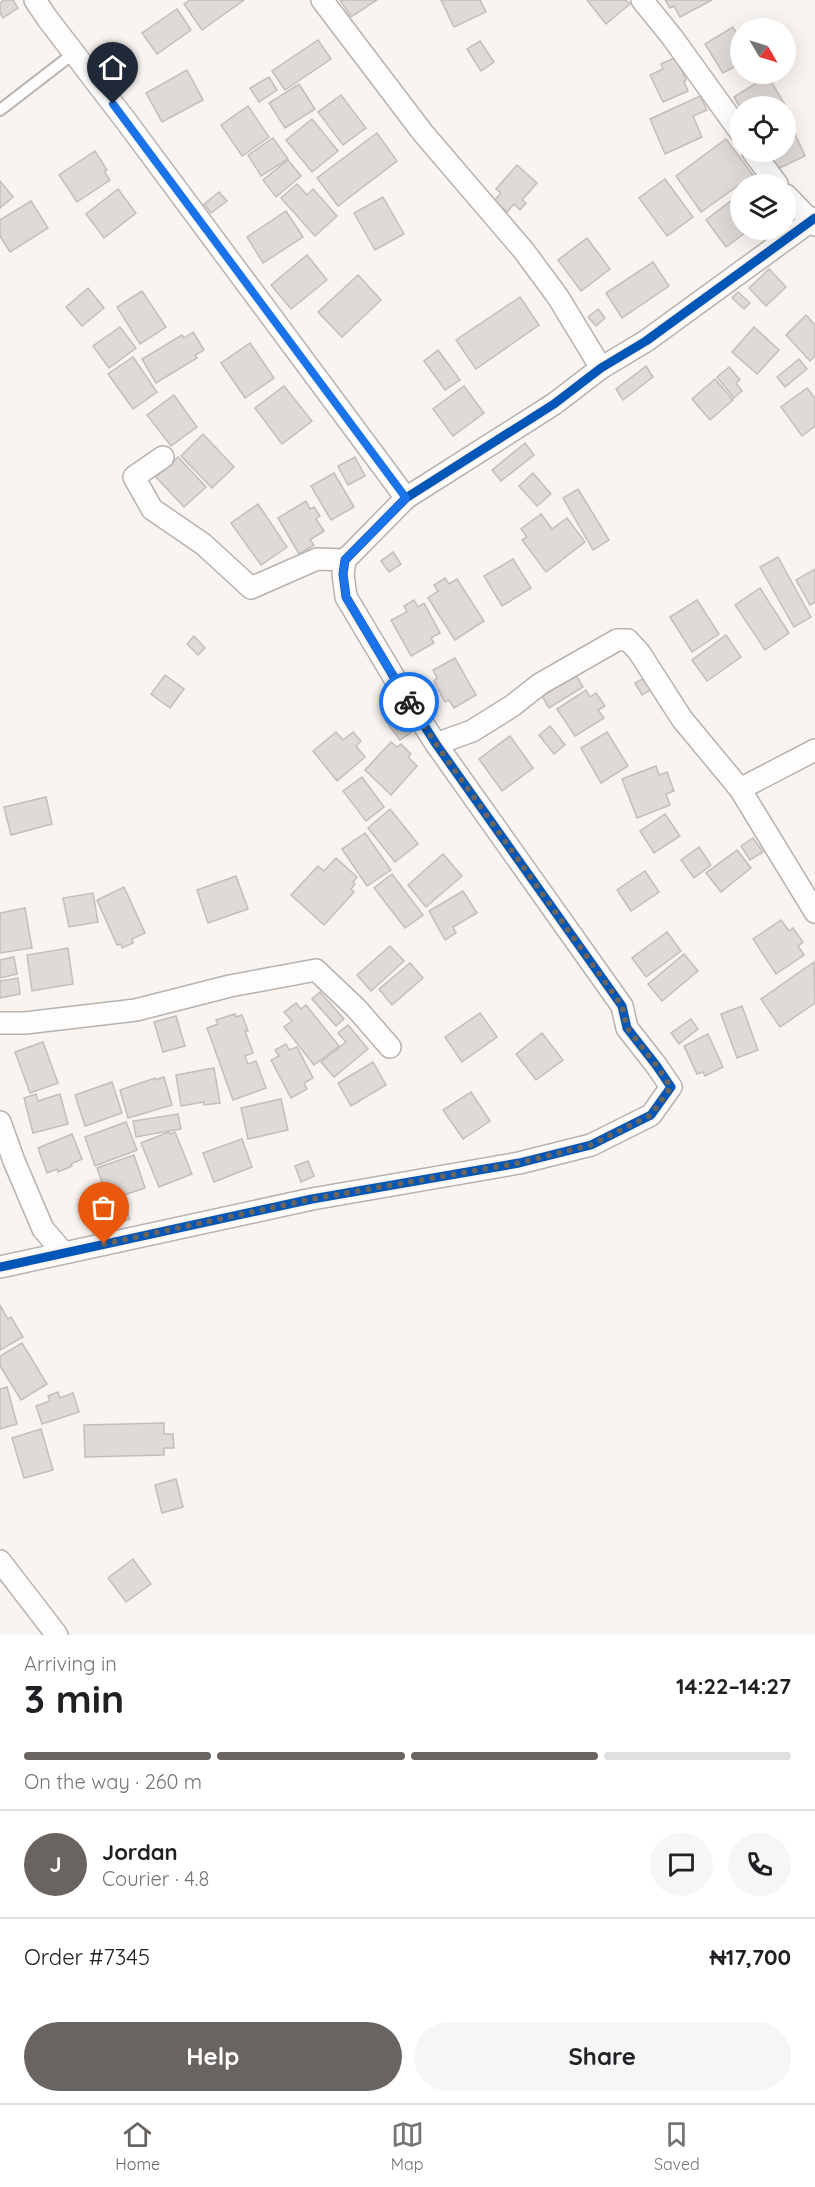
<!DOCTYPE html>
<html lang="en">
<head>
<meta charset="utf-8">
<style>
	body { margin:0; font-family:Quicksand,sans-serif; background:#f6f6f6; color:#202124; height:100vh; display:flex; flex-direction:column; font-size:22px; white-space:nowrap }
	* { box-sizing:border-box; margin:0 }
	p { font-size:20px; color:#757577 }
	.icon { flex:none; width:33px; height:33px; fill:none; stroke:currentColor; stroke-width:2; stroke-linecap:round; stroke-linejoin:round }
	.map { position:relative; height:1635px; overflow:hidden }
	.panel { display:flex; flex-direction:column; background:#fff; flex:1 }
	.panel>* { flex:none }
	.needle { width:39px; rotate:128deg }
	.fabs { position:absolute; left:730px; top:18px; display:grid; gap:12px }
	.fabs a { display:grid; place-items:center; width:66px; height:66px; border-radius:50%; background:#fff; box-shadow:0 6px 24px #0002; font-size:30px }
	.pin { position:absolute; display:grid; place-items:center; width:51px; height:51px; color:#fff; margin:-62px -26px; border-radius:50% 50% 50% 0; rotate:-45deg; box-shadow:0 0 6px #0007 }
	.pin .icon { rotate:45deg }
	.courier { position:absolute; display:grid; place-items:center; width:60px; height:60px; margin:-30px; border:4px solid #1a73e8; border-radius:50%; background:#fff; color:#222; box-shadow:0 2px 8px #0007 }
	.head em { font-style:normal; font-weight:700 }
	.head div { display:flex; flex-direction:column-reverse }
	.head { display:flex; align-items:center; justify-content:space-between; height:102px; padding:0 24px }
	h1 { font-size:39px; font-weight:700; line-height:45px }
	.bar { display:grid; grid-template-columns:repeat(4,1fr); gap:9px 6px; align-content:center; height:72px; padding:0 24px }
	.bar i { height:8px; border-radius:4px; background:#e0e0e0 }
	.bar .selected { background:#696460 }
	.bar p { grid-column:span 4 }
	.line { display:flex; align-items:center; gap:15px; padding:0 24px; border-top:2px solid #e0e0e0 }
	.line div { flex:1 }
	.round { display:grid; place-items:center; flex:none; width:63px; height:63px; border-radius:32px; background:#f6f6f6 }
	.primary-button { display:flex; gap:12px; margin-top:auto; padding:12px 24px }
	.primary-button a { flex:1; height:69px; border-radius:36px; background:#696460; color:#fff; font-size:24px; font-weight:700; line-height:69px; text-align:center }
	.primary-button a+a { background:#f6f6f6; color:#202124 }
	.dock { display:flex; justify-content:space-around; align-items:center; height:84px; border-top:2px solid #e0e0e0; background:#fff; font-size:16px; color:#757577 }
	.dock a { display:grid; justify-items:center; gap:3px }
	.dock .selected { color:#696460 }
	.map>svg:first-child { display:block }
	.building { fill:#dfdad6; stroke:#c3beba; stroke-width:1.5 }
	.lines { fill:none; stroke-linecap:round; stroke-linejoin:round }
	.lane-casing { stroke:#b7b2ae; stroke-width:14 }
	.street-casing { stroke:#b7b2ae; stroke-width:24 }
	.lane { stroke:#fefdfd; stroke-width:10 }
	.street { stroke:#fefdfd; stroke-width:21 }
	.cycleway-casing { stroke:#fdf3ec; stroke-width:13 }
	.cycleway { stroke:#0057b8; stroke-width:9 }
	.done { stroke:#696460; stroke-width:6; stroke-dasharray:0 10.8 }
	.route { stroke:#1a73e8; stroke-width:8 }
</style>
</head>
<body>
<div class="map">
<svg width="815" height="1635" viewBox="0 0 815 1635">
	<rect width="100%" height="100%" fill="#f9f4f0"/>
	<g class="building">
		<path d="M4,0H13L18,8L3,18L0,13V3Z"/>
		<path d="M190,0H244L202,30L184,4Z"/>
		<path d="M340,0H377L351,17Z"/>
		<path d="M441,0H480L486,12L454,27Z"/>
		<path d="M587,0H626L630,4L606,24Z"/>
		<path d="M665,0H712L680,17L674,6L670,8Z"/>
		<path d="M177,9L191,30L157,54L142,33Z"/>
		<path d="M733,27L741,41V63L723,73L705,44Z"/>
		<path d="M318,40L331,59L285,90L272,71Z"/>
		<path d="M480,41L494,62L481,71L467,49Z"/>
		<path d="M676,57L686,80L684,81L688,91L663,102L650,75L663,69L661,64Z"/>
		<path d="M187,70L203,100L162,122L146,93Z"/>
		<path d="M768,76L785,105L781,106H741V109L734,97Z"/>
		<path d="M269,77L277,90L259,102L250,88Z"/>
		<path d="M299,84L315,109L285,128L269,103Z"/>
		<path d="M341,95L366,128L343,145L318,112Z"/>
		<path d="M700,96L707,110L693,116L702,137L665,154L650,119Z"/>
		<path d="M248,106L269,137L242,156L221,125Z"/>
		<path d="M312,119L338,151L312,172L286,140Z"/>
		<path d="M789,121L805,156L773,171L764,152H786V122Z"/>
		<path d="M377,133L397,161L338,206L317,178Z"/>
		<path d="M273,138L288,159L261,176L248,155Z"/>
		<path d="M726,139L753,175L701,212L676,176Z"/>
		<path d="M95,151L107,170L104,171L110,180L77,202L59,175Z"/>
		<path d="M288,160L301,176L276,197L263,180Z"/>
		<path d="M517,165L537,183L522,200L526,203L520,210L514,204L507,212L494,201L501,193L496,189Z"/>
		<path d="M665,179L693,217L667,236L639,198Z"/>
		<path d="M0,181L13,197L0,208Z"/>
		<path d="M297,184L307,195L313,189L337,216L315,236L281,198Z"/>
		<path d="M118,189L136,213L104,238L86,214Z"/>
		<path d="M219,192L227,201L211,213L204,204Z"/>
		<path d="M741,193V230H749L726,247L706,220Z"/>
		<path d="M383,197L404,234L375,250L354,213Z"/>
		<path d="M31,201L48,228L10,252L0,236V220Z"/>
		<path d="M286,211L303,237L263,263L247,237Z"/>
		<path d="M587,238L610,269L581,291L558,260Z"/>
		<path d="M307,255L327,280L291,309L271,285Z"/>
		<path d="M653,262L669,286L622,318L606,293Z"/>
		<path d="M769,269L786,287L766,306L749,288Z"/>
		<path d="M358,275L381,300L342,337L318,312Z"/>
		<path d="M88,288L104,308L82,326L66,307Z"/>
		<path d="M142,291L166,327L140,344L117,307Z"/>
		<path d="M738,292L750,303L744,309L732,298Z"/>
		<path d="M520,297L539,325L476,369L456,340Z"/>
		<path d="M598,309L605,318L596,326L588,317Z"/>
		<path d="M806,315L815,325V356L810,361L786,335Z"/>
		<path d="M120,327L136,348L109,368L93,346Z"/>
		<path d="M754,327L779,350L757,374L732,352Z"/>
		<path d="M193,332L204,350L195,355L197,358L156,383L142,359L182,335L184,338Z"/>
		<path d="M250,343L274,378L245,398L221,363Z"/>
		<path d="M438,350L460,380L445,390L424,361Z"/>
		<path d="M133,357L157,392L133,409L108,374Z"/>
		<path d="M799,359L807,369L785,387L777,377Z"/>
		<path d="M646,366L653,377L623,400L616,389Z"/>
		<path d="M729,367L740,380L736,383L742,391L734,398L717,377Z"/>
		<path d="M715,379L733,400L710,420L692,399Z"/>
		<path d="M284,386L312,421L282,444L255,408Z"/>
		<path d="M464,386L484,413L453,436L433,409Z"/>
		<path d="M807,388L815,398V426L802,436L781,407Z"/>
		<path d="M174,395L197,427L171,446L147,415Z"/>
		<path d="M203,434L234,467L212,488L181,456Z"/>
		<path d="M525,443L534,455L501,481L492,470Z"/>
		<path d="M178,457L206,487L184,507L156,477Z"/>
		<path d="M355,457L365,476L348,485L338,466Z"/>
		<path d="M334,473L354,507L331,520L311,486Z"/>
		<path d="M533,473L551,494L537,506L519,486Z"/>
		<path d="M578,489L609,540L593,550L563,498Z"/>
		<path d="M306,501L310,509L314,507L320,516L316,519L324,531L310,540L314,545L299,554L278,518Z"/>
		<path d="M258,504L287,547L261,565L231,523Z"/>
		<path d="M541,514L552,529L567,518L585,542L546,572L522,540L527,537L521,529Z"/>
		<path d="M393,552L401,564L389,572L381,561Z"/>
		<path d="M778,557L811,617L794,627L760,567Z"/>
		<path d="M513,559L531,588L502,606L484,576Z"/>
		<path d="M815,569V602L810,605L796,580Z"/>
		<path d="M445,578L449,584L457,579L484,621L455,640L428,598L438,591L434,585Z"/>
		<path d="M760,588L789,633L765,650L735,605Z"/>
		<path d="M414,600L418,607L424,603L440,633L431,638L434,643L411,656L391,620L407,612L404,606Z"/>
		<path d="M697,600L719,634L692,652L670,617Z"/>
		<path d="M726,635L741,657L707,681L692,660Z"/>
		<path d="M194,636L205,648L198,655L187,644Z"/>
		<path d="M455,658L476,695L454,708L449,700L445,702L434,681L437,678L433,670Z"/>
		<path d="M165,675L184,689L170,708L151,694Z"/>
		<path d="M576,675L583,687L549,708L542,696Z"/>
		<path d="M650,675L656,686L642,695L635,683Z"/>
		<path d="M586,690L590,697L596,693L605,706L598,710L604,718L575,736L557,709Z"/>
		<path d="M397,711L413,731L400,740L385,720Z"/>
		<path d="M550,726L565,745L554,754L539,735Z"/>
		<path d="M336,732L343,740L353,732L361,741L356,746L365,757L337,781L313,751Z"/>
		<path d="M607,732L628,766L601,783L581,748Z"/>
		<path d="M510,736L533,768L502,791L479,759Z"/>
		<path d="M391,742L397,747L401,744L411,754L408,757L417,766L391,795L365,770Z"/>
		<path d="M656,766L659,775L667,772L674,791L666,794L670,805L637,818L622,779Z"/>
		<path d="M362,777L384,807L366,821L343,791Z"/>
		<path d="M46,797L52,824L11,835L4,807Z"/>
		<path d="M390,809L418,844L395,862L368,828Z"/>
		<path d="M665,814L680,836L654,853L640,831Z"/>
		<path d="M365,833L391,870L367,886L342,849Z"/>
		<path d="M753,838L763,852L750,860L741,846Z"/>
		<path d="M699,847L711,865L694,878L681,860Z"/>
		<path d="M737,850L751,868L721,892L706,873Z"/>
		<path d="M443,854L462,876L426,907L408,885Z"/>
		<path d="M336,858L357,877L353,882L355,884L351,889L354,892L324,925L291,895L318,866L324,871Z"/>
		<path d="M645,871L659,892L631,911L617,890Z"/>
		<path d="M392,874L423,915L405,928L374,888Z"/>
		<path d="M236,876L248,909L208,923L197,890Z"/>
		<path d="M124,887L145,933L132,939L133,943L122,948L121,944L117,945L97,900Z"/>
		<path d="M463,891L477,913L453,927L456,933L445,940L429,911Z"/>
		<path d="M93,893L98,922L69,927L63,898Z"/>
		<path d="M25,908L32,948L0,953V913Z"/>
		<path d="M781,920L789,931L793,928L803,942L798,946L804,955L776,974L753,939Z"/>
		<path d="M667,932L681,951L646,977L632,958Z"/>
		<path d="M390,946L404,961L371,991L357,975Z"/>
		<path d="M68,948L73,984L32,991L27,955Z"/>
		<path d="M684,954L698,971L662,1001L648,984Z"/>
		<path d="M14,957L17,974L0,978V960Z"/>
		<path d="M814,962L815,1003L780,1027L761,999Z"/>
		<path d="M410,963L423,978L392,1005L379,989Z"/>
		<path d="M18,978L20,994L0,998V981Z"/>
		<path d="M320,992L344,1019L336,1026L312,999Z"/>
		<path d="M296,1003L301,1009L306,1005L339,1046L314,1065L284,1027L292,1021L284,1012Z"/>
		<path d="M742,1006L758,1050L737,1058L721,1014Z"/>
		<path d="M480,1013L497,1037L462,1062L445,1037Z"/>
		<path d="M235,1014L236,1017L242,1015L248,1031H245L253,1053L245,1056L248,1064L256,1061L266,1088L233,1100L207,1028L218,1024L216,1020Z"/>
		<path d="M176,1016L185,1046L163,1052L154,1022Z"/>
		<path d="M691,1019L698,1029L679,1044L671,1033Z"/>
		<path d="M348,1025L368,1049L334,1077L321,1062L346,1042L338,1033Z"/>
		<path d="M542,1033L563,1060L536,1080L516,1054Z"/>
		<path d="M708,1034L723,1067L705,1076L703,1072L697,1074L684,1046Z"/>
		<path d="M43,1042L58,1083L30,1093L15,1052Z"/>
		<path d="M286,1044L289,1050L297,1047L313,1078L304,1083L307,1089L291,1098L271,1060L279,1056L275,1050Z"/>
		<path d="M373,1062L386,1085L351,1106L338,1083Z"/>
		<path d="M214,1068L220,1103L204,1105V1102L181,1106L176,1075Z"/>
		<path d="M164,1077L172,1105L128,1118L120,1090L155,1078V1080Z"/>
		<path d="M112,1082L122,1113L85,1126L75,1095Z"/>
		<path d="M471,1092L490,1121L463,1139L443,1110Z"/>
		<path d="M36,1094L38,1101L60,1094L68,1124L33,1133L24,1098Z"/>
		<path d="M281,1099L288,1130L248,1139L241,1108Z"/>
		<path d="M178,1114L181,1129L136,1137L133,1121Z"/>
		<path d="M126,1122L137,1150L95,1166L85,1137Z"/>
		<path d="M169,1132L170,1134L175,1132L192,1174L159,1187L141,1143Z"/>
		<path d="M72,1134L82,1159L71,1164L72,1166L58,1172L57,1169L47,1173L38,1148Z"/>
		<path d="M242,1139L252,1167L214,1182L203,1153Z"/>
		<path d="M134,1155L145,1188L124,1195L126,1199L110,1205L97,1168Z"/>
		<path d="M308,1161L314,1176L301,1182L295,1166Z"/>
		<path d="M125,1204L130,1219L111,1225L108,1213L115,1210V1208Z"/>
		<path d="M0,1305L8,1319L11,1317L23,1337L0,1350Z"/>
		<path d="M22,1343L47,1384L21,1400L0,1366V1356Z"/>
		<path d="M7,1387L17,1424L0,1429V1389Z"/>
		<path d="M58,1392L60,1398L73,1393L79,1412L42,1424L36,1406L50,1401L48,1396Z"/>
		<path d="M164,1423V1434H173L174,1448H164V1455L85,1457L84,1425Z"/>
		<path d="M41,1429L53,1470L24,1478L12,1438Z"/>
		<path d="M176,1479L183,1507L162,1513L155,1485Z"/>
		<path d="M133,1559L151,1584L126,1602L108,1578Z"/>
	</g>
	<g class="lines">
		<defs>
			<path id="lane" d="M0,110L74,53"/>
			<g id="street">
				<path d="M35,0L47,18L126,121L406,498"/>
				<path d="M322,0L423,133L524,251L558,297L601,368"/>
				<path d="M642,0L672,37L741,133"/>
				<path d="M753,152L777,184"/>
				<path d="M786,195L815,225"/>
				<path d="M163,457L134,477L152,509L203,544L251,588L317,559L345,560"/>
				<path d="M436,744L472,731L512,706L540,684L617,640H628L639,652L682,719L740,789L815,912"/>
				<path d="M740,789L815,750"/>
				<path d="M0,1023H25L136,1010L230,986L316,970L356,1008L390,1047"/>
				<path d="M0,1122L14,1161L43,1229L63,1252"/>
				<path d="M0,1267L312,1199L519,1163L591,1145L651,1115L671,1087L656,1065L627,1028L622,1006L436,744L404,694L346,597L343,574L345,560L406,498L554,404L601,368L646,341L815,218"/>
				<path d="M0,1561L57,1635"/>
			</g>
		</defs>
		<use href="#lane" class="lane-casing"/>
		<use href="#street" class="street-casing"/>
		<use href="#lane" class="lane"/>
		<use href="#street" class="street"/>
		<defs>
			<path id="cycleway" d="M0,1267L312,1199L519,1163L591,1145L651,1115L671,1087L656,1065L627,1028L622,1006L436,744L404,694L346,597L343,574L345,560L406,498L554,404L601,368L646,341L815,218"/>
		</defs>
		<use href="#cycleway" class="cycleway-casing"/>
		<use href="#cycleway" class="cycleway"/>
	</g>
	<g class="lines">
		<path class="done" d="M104,1244L312,1199L519,1163L591,1145L651,1115L671,1087L656,1065L627,1028L622,1006L436,744L409,702"/>
		<path class="route" d="M113,104L406,498L345,560L343,574L346,597L409,702"/>
	</g>
</svg>
<div class="fabs">
<a><svg class="needle" viewBox="-14 -14 28 28"><path d="M0-13l5 13h-10z" fill="#e53935"/><path d="M0 13l5-13h-10z" fill="#757577"/></svg></a>
<a><svg class="icon" aria-label="locate" viewBox="0 0 24 24"><circle cx="12" cy="12" r="6"/><path d="M12 2v4M12 18v4M2 12h4M18 12h4"/></svg></a>
<a><svg class="icon" aria-label="layers" viewBox="0 0 24 24"><path d="M12 4l9 5-9 5-9-5zM3 14l9 5 9-5"/></svg></a>
</div>
<div class="pin" style="left:104px;top:1244px;background:#ea580c"><svg class="icon" aria-label="bag" viewBox="0 0 24 24"><path d="M5 8h14l-1 12H6zM9 8a3 3 0 0 1 6 0"/></svg></div>
<div class="pin" style="left:113px;top:104px;background:#1f2937"><svg class="icon" aria-label="home" viewBox="0 0 24 24"><path d="M3 11l9-7 9 7M6 9v11h12V9"/></svg></div>
<div class="courier" style="left:409px;top:702px"><svg class="icon" aria-label="bike" viewBox="0 0 24 24"><circle cx="6" cy="16" r="4"/><circle cx="18" cy="16" r="4"/><path d="M6 16l4-8h5l3 8M10 8l3 8H6M13 5h3"/></svg></div>
</div>
<section class="panel">
<div class="head"><div><h1>3 min</h1><p>Arriving in</p></div><em>14:22–14:27</em></div>
<div class="bar"><i class="selected"></i><i class="selected"></i><i class="selected"></i><i></i><p>On the way · 260 m</p></div>
<div class="line" style="height:108px"><b class="round" style="background:#696460;color:#fff">J</b><div><b>Jordan</b><p>Courier · 4.8</p></div><a class="round"><svg class="icon" aria-label="chat" viewBox="0 0 24 24"><path d="M4 5h16v11H9l-5 4z"/></svg></a><a class="round"><svg class="icon" aria-label="phone" viewBox="0 0 24 24"><path d="M5 4h4l2 5-3 2q2 4 5 5l2-3 5 2v4C11 20 4 13 5 4z"/></svg></a></div>
<div class="line" style="height:78px"><div>Order #7345</div><b>₦17,700</b></div>
<div class="primary-button"><a>Help</a><a>Share</a></div>
</section>
<nav class="dock">
<a class="selected"><svg class="icon" aria-label="home" viewBox="0 0 24 24"><path d="M3 11l9-7 9 7M6 9v11h12V9"/></svg>Home</a>
<a><svg class="icon" aria-label="map" viewBox="0 0 24 24"><path d="M3 6l6-2 6 2 6-2v14l-6 2-6-2-6 2zM9 4v14M15 6v14"/></svg>Map</a>
<a><svg class="icon" aria-label="saved" viewBox="0 0 24 24"><path d="M7 4h10v16l-5-4-5 4z"/></svg>Saved</a>
</nav>
</body>
</html>
